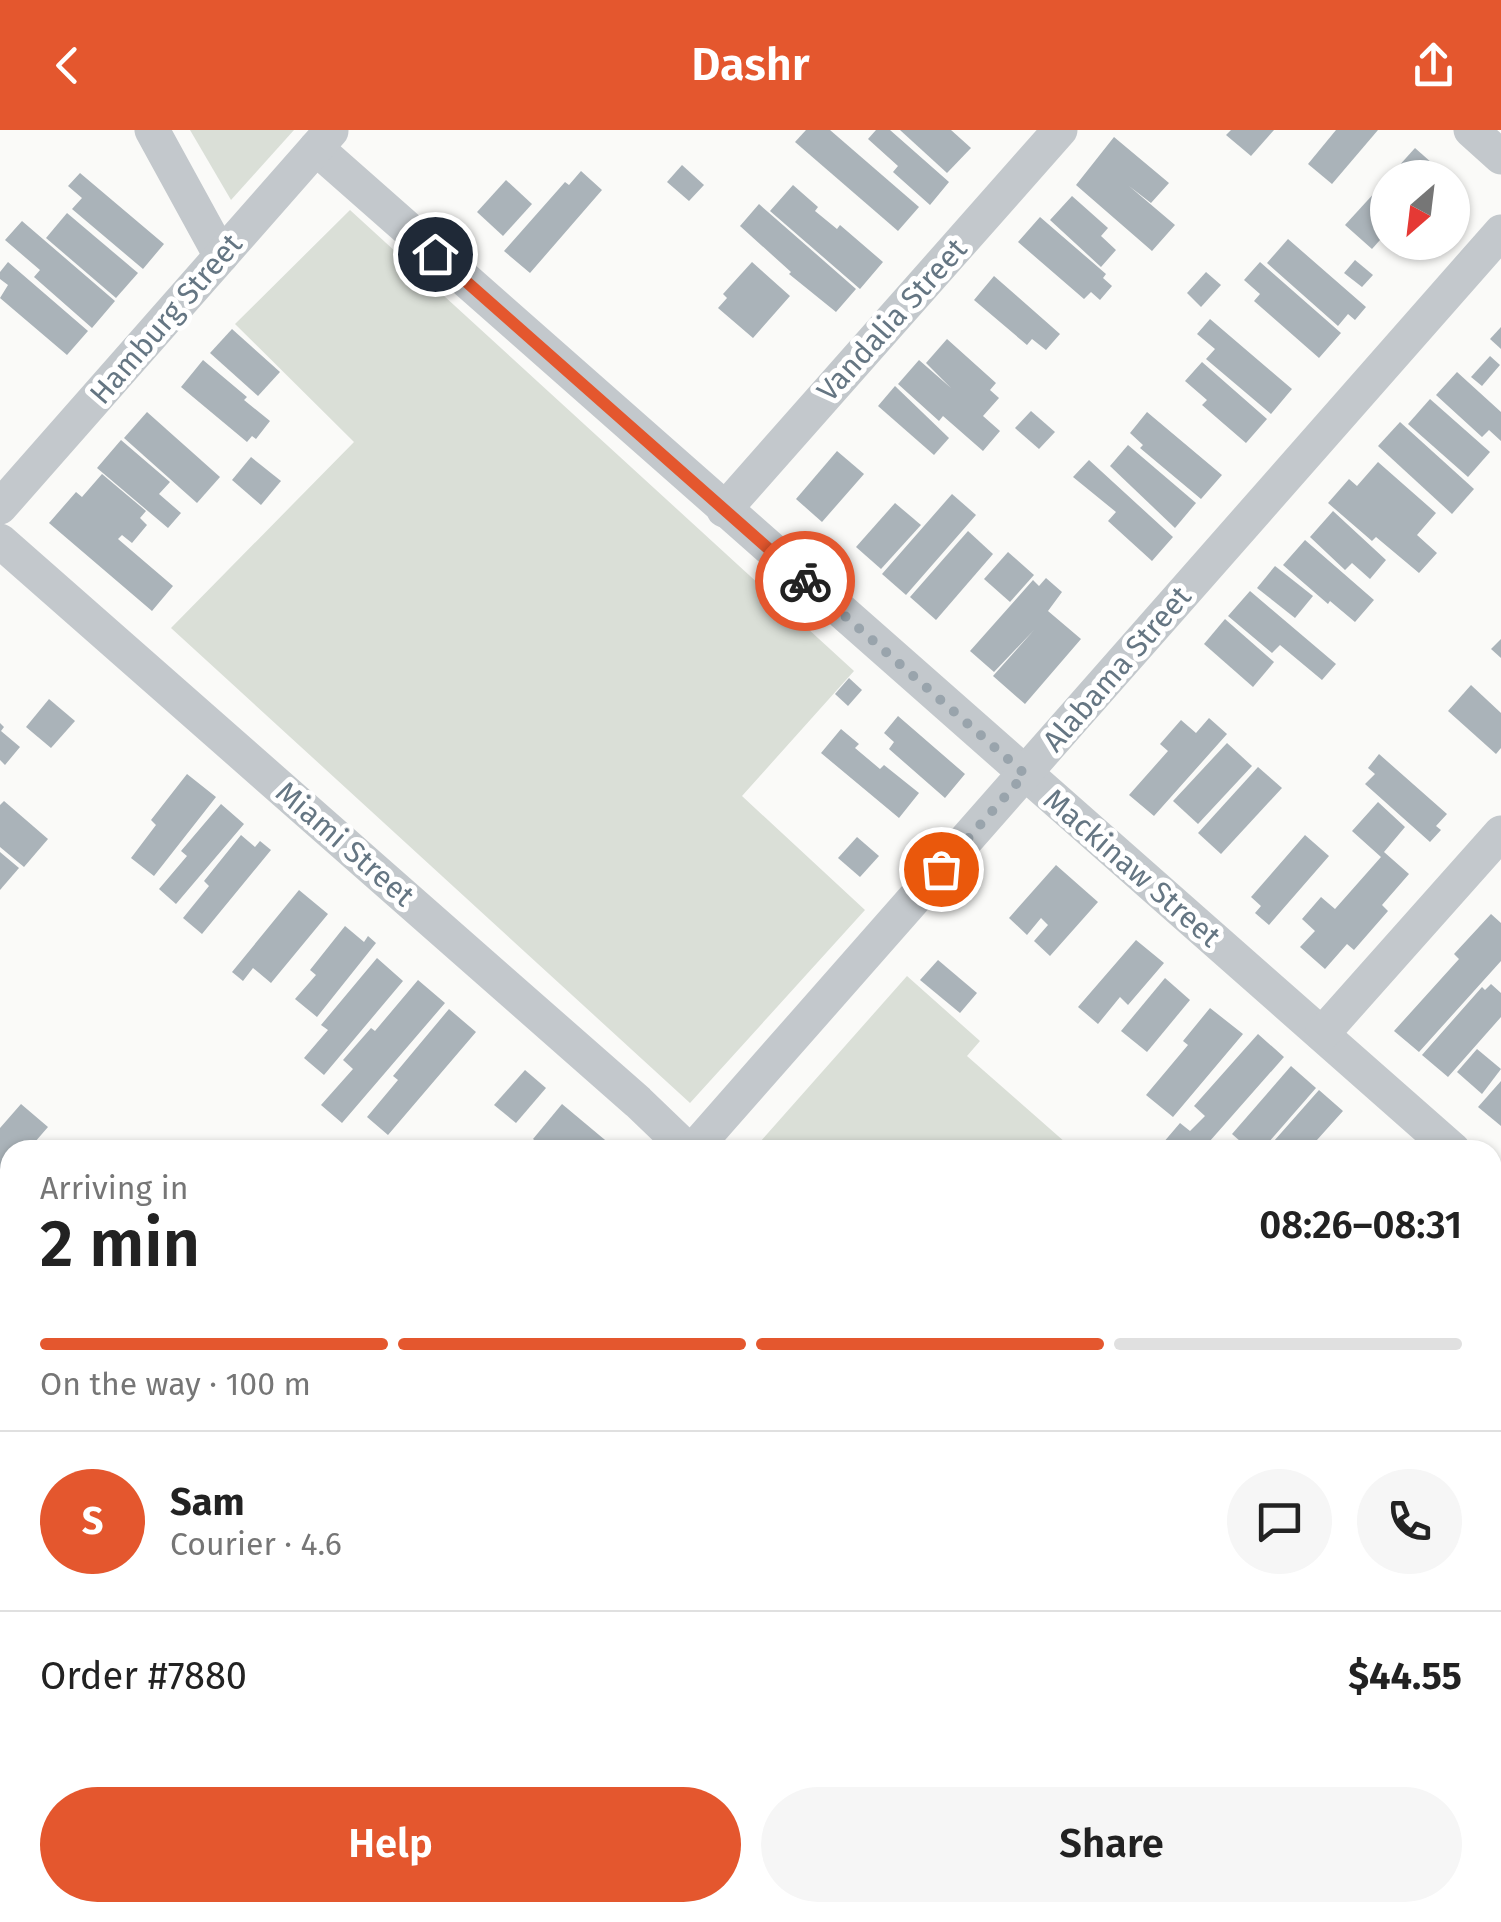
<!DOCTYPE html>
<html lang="en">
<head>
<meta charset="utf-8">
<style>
	body { margin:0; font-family:"Fira Sans",sans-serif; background:#f6f6f6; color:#222; height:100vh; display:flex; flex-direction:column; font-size:38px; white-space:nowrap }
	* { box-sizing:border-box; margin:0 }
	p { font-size:32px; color:#767676 }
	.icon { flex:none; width:55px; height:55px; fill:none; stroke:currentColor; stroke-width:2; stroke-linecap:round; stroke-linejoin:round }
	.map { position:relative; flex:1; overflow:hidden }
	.drawer { position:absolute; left:0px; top:1010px; width:1502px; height:782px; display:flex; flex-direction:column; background:#fff; border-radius:30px 30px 0 0; box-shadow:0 2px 8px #0004 }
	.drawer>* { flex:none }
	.needle { width:65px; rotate:208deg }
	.fabs { position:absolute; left:1370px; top:30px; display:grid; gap:20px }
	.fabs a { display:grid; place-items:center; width:100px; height:100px; border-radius:50%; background:#fff; box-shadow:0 2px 8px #0004; font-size:50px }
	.pin { position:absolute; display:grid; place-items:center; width:85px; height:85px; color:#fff; margin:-42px; border:5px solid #fff; border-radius:50%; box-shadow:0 2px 10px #0007 }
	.courier { position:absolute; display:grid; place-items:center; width:100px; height:100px; margin:-50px; border:8px solid #e4572e; border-radius:50%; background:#fff; color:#222; box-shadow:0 2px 12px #0007 }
	.headline em { font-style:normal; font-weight:600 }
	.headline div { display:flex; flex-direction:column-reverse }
	.headline { display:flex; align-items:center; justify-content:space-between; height:170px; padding:0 40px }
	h1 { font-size:65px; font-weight:600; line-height:75px }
	.bar { display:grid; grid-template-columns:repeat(4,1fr); gap:15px 10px; align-content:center; height:120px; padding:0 40px }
	.bar i { height:12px; border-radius:8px; background:#e0e0e0 }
	.bar .on { background:#e4572e }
	.bar p { grid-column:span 4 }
	.line { display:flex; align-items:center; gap:25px; padding:0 40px; border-top:2px solid #e0e0e0 }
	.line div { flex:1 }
	.round { display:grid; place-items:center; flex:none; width:105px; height:105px; border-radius:52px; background:#f6f6f6 }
	.primary-button { display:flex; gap:20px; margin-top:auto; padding:20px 40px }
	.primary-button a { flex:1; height:115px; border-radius:60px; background:#e4572e; color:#fff; font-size:40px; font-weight:600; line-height:115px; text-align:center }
	.primary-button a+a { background:#f6f6f6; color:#222 }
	header { display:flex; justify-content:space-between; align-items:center; height:130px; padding:0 40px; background:#e4572e; color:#fff; font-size:45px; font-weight:600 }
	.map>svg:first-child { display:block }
	.green { fill:#dadfd7 }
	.building { fill:#aab3b9 }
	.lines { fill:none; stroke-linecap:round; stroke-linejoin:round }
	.lane { stroke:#c3c8cc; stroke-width:18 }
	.street { stroke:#c3c8cc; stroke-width:35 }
	.secondary { stroke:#d6dbdf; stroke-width:48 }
	.done { stroke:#99a4ac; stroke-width:10; stroke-dasharray:0 18 }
	.route { stroke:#e4572e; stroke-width:12 }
	.labels { text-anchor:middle; stroke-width:10; stroke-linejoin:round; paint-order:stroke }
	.street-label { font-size:30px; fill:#657683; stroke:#fff }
</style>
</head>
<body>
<header><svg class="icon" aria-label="back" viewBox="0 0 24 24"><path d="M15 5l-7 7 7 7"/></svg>Dashr<svg class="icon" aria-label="share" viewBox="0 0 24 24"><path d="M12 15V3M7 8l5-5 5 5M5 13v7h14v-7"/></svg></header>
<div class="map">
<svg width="1501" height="1792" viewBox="0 0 1501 1792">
	<rect width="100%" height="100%" fill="#fafaf8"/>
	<g class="green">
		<path d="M190,0H294L231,70Z"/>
		<path d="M350,80L854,541L742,666L865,780L690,973L171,498L354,312L235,194Z"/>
		<path d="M907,846L980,911L967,926L1074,1020H753Z"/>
		<path d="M1492,1390L1501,1397V1698L1492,1690Z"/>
		<path d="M71,1782H501L512,1792H62Z"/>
	</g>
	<g class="building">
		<path d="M806,0H830L919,77L898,101L795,12Z"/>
		<path d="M876,0H890L949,52L930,75L893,42L898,36L868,9Z"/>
		<path d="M900,0H951L971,18L947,43Z"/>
		<path d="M1231,0H1274L1251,26L1226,5Z"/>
		<path d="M1336,0H1378L1332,54L1308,34Z"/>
		<path d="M1114,7L1169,53L1151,73L1129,56L1175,95L1152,121L1076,55Z"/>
		<path d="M1415,18L1441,41L1435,48H1388Z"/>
		<path d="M682,35L704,55L689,71L667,52Z"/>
		<path d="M581,41L602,60L530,143L504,121L565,52L569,55Z"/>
		<path d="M80,43L164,114L143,139L72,79L82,68L68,56Z"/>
		<path d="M1388,48V101L1372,119L1345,95Z"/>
		<path d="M506,50L532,74L503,106L477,82Z"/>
		<path d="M793,55L818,77L815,81L837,99L840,95L883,132L860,159L770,81Z"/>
		<path d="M1072,66L1108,98L1101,106L1116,120L1101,137L1050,90Z"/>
		<path d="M759,74L856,159L836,182L789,144L791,142L740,96Z"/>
		<path d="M67,83L138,143L116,168L46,108Z"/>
		<path d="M1040,87L1106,144L1103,148L1112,156L1100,170L1091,162L1084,169L1018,112Z"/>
		<path d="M22,91L115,171L92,198L34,147L40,140L5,110Z"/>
		<path d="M1288,109L1366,177L1355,190L1348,184L1338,196L1267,133Z"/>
		<path d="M1355,130L1373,145L1362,157L1344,143Z"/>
		<path d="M8,132L88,201L67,225L0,168L8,155L0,149V142Z"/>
		<path d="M752,132L790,166L753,208L718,178L727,168L723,164Z"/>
		<path d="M1260,132L1341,203L1319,228L1254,171L1260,164L1244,150Z"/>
		<path d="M1206,142L1221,155L1201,177L1187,163Z"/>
		<path d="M994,146L1060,204L1046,220L1032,209L1027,215L974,170Z"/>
		<path d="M1210,189L1292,259L1271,284L1206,229L1215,219L1197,204Z"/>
		<path d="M1501,197V219L1490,209Z"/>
		<path d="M232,199L280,242L258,266L210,223Z"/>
		<path d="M947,209L996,253L990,260L999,268L983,286L1000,301L983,321L943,286L939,291L898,254L919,230L951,258L926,233Z"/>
		<path d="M1490,226L1500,235L1482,256L1471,247Z"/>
		<path d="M203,230L247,267L244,270L270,291L256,309L252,306L247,312L181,257Z"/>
		<path d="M1202,232L1267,289L1246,313L1202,275L1207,270L1185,251Z"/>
		<path d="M1457,242L1501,282V311L1489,300L1482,307L1436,265Z"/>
		<path d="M895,256L949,308L934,325L878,276Z"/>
		<path d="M1430,269L1490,322L1468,347L1408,294Z"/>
		<path d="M1031,281L1055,302L1039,319L1015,298Z"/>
		<path d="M147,282L220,347L197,373L124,308Z"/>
		<path d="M1147,282L1222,345L1201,369L1140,318L1143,315L1130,303Z"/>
		<path d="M1400,292L1474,359L1452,384L1378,316Z"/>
		<path d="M121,310L170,352L159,364L181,383L168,398L97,338Z"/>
		<path d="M1128,315L1196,373L1175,398L1110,336Z"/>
		<path d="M837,321L864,344L822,392L796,369Z"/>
		<path d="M251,327L281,351L261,375L232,350Z"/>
		<path d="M1089,330L1173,407L1152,431L1108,391L1116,382L1073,347Z"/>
		<path d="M1378,332L1436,383L1417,405L1437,423L1419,443L1376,407L1372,411L1328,373L1349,349L1357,356Z"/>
		<path d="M102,344L146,381L140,388L147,395L132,413L122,405L118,409L173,456L152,481L49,393L76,362L82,367Z"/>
		<path d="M952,364L976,385L906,465L882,444Z"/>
		<path d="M895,373L921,395L881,439L856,417Z"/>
		<path d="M1333,381L1386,430L1370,449L1352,433L1345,440L1310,407Z"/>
		<path d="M968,401L993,424L936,490L910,467Z"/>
		<path d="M1305,410L1374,470L1355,492L1330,471L1328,474L1283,435Z"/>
		<path d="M1008,422L1034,445L1010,472L984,449Z"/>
		<path d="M1275,436L1313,466L1295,488L1257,458Z"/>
		<path d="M1046,448L1062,462L1048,481L1081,509L1025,574L993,546L1034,500L994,542L970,521L1033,450L1039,456Z"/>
		<path d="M1250,461L1336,534L1322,550L1280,515L1272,523L1228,486Z"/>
		<path d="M1225,489L1274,532L1253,557L1204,514Z"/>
		<path d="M1501,509V528L1491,519Z"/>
		<path d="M849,548L862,560L848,576L835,564Z"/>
		<path d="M1471,555L1501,583V618L1496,624L1448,581Z"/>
		<path d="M49,569L75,591L51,618L26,597Z"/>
		<path d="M898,586L965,644L945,668L889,619L894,612L884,603Z"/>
		<path d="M1209,588L1227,604L1154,686L1129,665L1168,621L1160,614L1181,590L1196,603Z"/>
		<path d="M0,593L4,597L1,601L20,617L5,635L0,630Z"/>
		<path d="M841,599L859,614L855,618L880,639L884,635L919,663L899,688L821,623Z"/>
		<path d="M1227,613L1252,636L1198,694L1173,671Z"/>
		<path d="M1379,624L1447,684L1436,696L1441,700L1430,712L1365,654L1375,644L1368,638Z"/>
		<path d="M1258,637L1282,658L1221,724L1198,703Z"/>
		<path d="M187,644L216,667L154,746L131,728L156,695L151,690Z"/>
		<path d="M4,671L48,709L24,737L0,717V675Z"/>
		<path d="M1378,672L1405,697L1384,722L1409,744L1382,775L1388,781L1354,820L1347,814L1325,839L1300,817L1315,801L1302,789L1321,767L1335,779L1381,727L1352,701Z"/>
		<path d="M221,674L244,694L176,774L159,759L187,726L181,721Z"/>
		<path d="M241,705L255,717L260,711L271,720L202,804L183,788L209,756L204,751Z"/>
		<path d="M1305,705L1329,726L1269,795L1255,783L1261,776L1251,767Z"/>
		<path d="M857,707L879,726L860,747L838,728Z"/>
		<path d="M0,722L19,738L0,760Z"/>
		<path d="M1056,735L1098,772L1050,826L1034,811L1048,795L1041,788L1027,805L1009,788Z"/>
		<path d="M299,760L328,784L271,853L253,838L243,851L232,842Z"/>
		<path d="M1491,784L1501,793V831L1419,922L1394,901L1459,829L1454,824Z"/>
		<path d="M345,796L364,812L368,806L376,813L317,887L295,869L316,845L310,840Z"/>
		<path d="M1136,810L1164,833L1128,875L1120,867L1098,894L1078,877Z"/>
		<path d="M377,828L403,851L324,945L304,928L328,900L321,895Z"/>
		<path d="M938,830L977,863L960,883L920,850Z"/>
		<path d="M1165,848L1190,870L1147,922L1121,901Z"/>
		<path d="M418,850L445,873L342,993L321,975L353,939L343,930L371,898L375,901Z"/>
		<path d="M1491,854L1501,863V887L1448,947L1422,925L1482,857L1485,860Z"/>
		<path d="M1210,878L1243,904L1173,987L1146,965L1188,915L1183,911Z"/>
		<path d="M449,879L476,902L388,1005L367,987L398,950L393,946Z"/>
		<path d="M1258,904L1284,927L1202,1020H1157L1180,993L1190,1001L1205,986L1194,976Z"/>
		<path d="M1477,919L1501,939L1482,964L1457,942Z"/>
		<path d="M1291,936L1316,958L1262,1020H1250L1232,1004Z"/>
		<path d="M525,940L546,958L516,993L494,975Z"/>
		<path d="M1501,951V996L1478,977Z"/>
		<path d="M1319,960L1343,981L1308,1020L1299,1012L1292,1020H1266Z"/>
		<path d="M21,974L48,997L28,1020H10V1041L0,1052V998Z"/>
		<path d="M562,974L617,1020H546L533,1009Z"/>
		<path d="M10,1092V1155L5,1161L0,1157V1103Z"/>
		<path d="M1492,1127L1501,1135V1148L1492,1158Z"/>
		<path d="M1501,1194V1239L1492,1232V1204Z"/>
		<path d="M0,1368L10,1376V1411L0,1424Z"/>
		<path d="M1106,1782H1152L1144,1792L1137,1787L1132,1792H1097Z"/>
	</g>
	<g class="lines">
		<g class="lane">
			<path d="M0,1547L10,1535"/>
			<path d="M0,1623L10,1632"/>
			<path d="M152,1782L163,1792"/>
			<path d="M1425,1792L1433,1782"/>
		</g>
		<g class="street">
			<path d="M152,0L221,126"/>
			<path d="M1471,0L1501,27"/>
			<path d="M316,18L1453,1020"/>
			<path d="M0,377L331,1"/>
			<path d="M724,380L1060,0"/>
			<path d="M0,411L638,972L688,1020"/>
			<path d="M1322,904L1501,703"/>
			<path d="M693,1020L1501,102"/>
			<path d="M1492,1055L1501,1062"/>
			<path d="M1492,1725L1501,1733"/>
			<path d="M11,1792L19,1782"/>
		</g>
		<g class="secondary">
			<path d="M0,1265L10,1274"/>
			<path d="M590,1782L601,1792"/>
		</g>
	</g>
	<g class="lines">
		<path class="done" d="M805,451L1025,644L941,739"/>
		<path class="route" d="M435,124L805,451"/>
	</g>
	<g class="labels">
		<g class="street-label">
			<text transform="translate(166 189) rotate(-49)" y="10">Hamburg Street</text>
			<text transform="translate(892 190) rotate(-48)" y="10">Vandalia Street</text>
			<text transform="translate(1117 539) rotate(-49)" y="10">Alabama Street</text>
			<text transform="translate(345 714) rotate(41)" y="10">Miami Street</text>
			<text transform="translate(1132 738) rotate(41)" y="10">Mackinaw Street</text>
		</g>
	</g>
</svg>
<div class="fabs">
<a><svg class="needle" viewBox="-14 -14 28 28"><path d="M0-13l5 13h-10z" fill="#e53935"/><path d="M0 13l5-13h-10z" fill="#767676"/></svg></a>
</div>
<div class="pin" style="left:941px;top:739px;background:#ea580c"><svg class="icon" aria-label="bag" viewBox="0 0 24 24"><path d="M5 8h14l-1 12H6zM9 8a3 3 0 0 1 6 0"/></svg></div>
<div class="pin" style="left:435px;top:124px;background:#1f2937"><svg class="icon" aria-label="home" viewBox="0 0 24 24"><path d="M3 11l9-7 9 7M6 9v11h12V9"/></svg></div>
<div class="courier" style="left:805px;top:451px"><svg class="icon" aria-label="bike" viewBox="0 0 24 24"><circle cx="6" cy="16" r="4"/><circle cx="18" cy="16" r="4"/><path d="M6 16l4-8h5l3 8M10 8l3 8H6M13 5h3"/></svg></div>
<section class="drawer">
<div class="headline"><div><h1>2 min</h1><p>Arriving in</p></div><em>08:26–08:31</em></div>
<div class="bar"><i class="on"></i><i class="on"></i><i class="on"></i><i></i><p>On the way · 100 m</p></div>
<div class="line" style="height:180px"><b class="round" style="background:#e4572e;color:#fff">S</b><div><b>Sam</b><p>Courier · 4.6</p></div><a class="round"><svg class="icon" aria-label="chat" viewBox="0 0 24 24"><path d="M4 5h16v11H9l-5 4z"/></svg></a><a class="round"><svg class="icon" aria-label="phone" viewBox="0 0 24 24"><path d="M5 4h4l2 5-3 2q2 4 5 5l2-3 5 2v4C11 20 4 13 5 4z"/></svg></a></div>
<div class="line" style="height:130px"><div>Order #7880</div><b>$44.55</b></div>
<div class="primary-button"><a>Help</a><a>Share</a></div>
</section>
</div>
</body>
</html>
